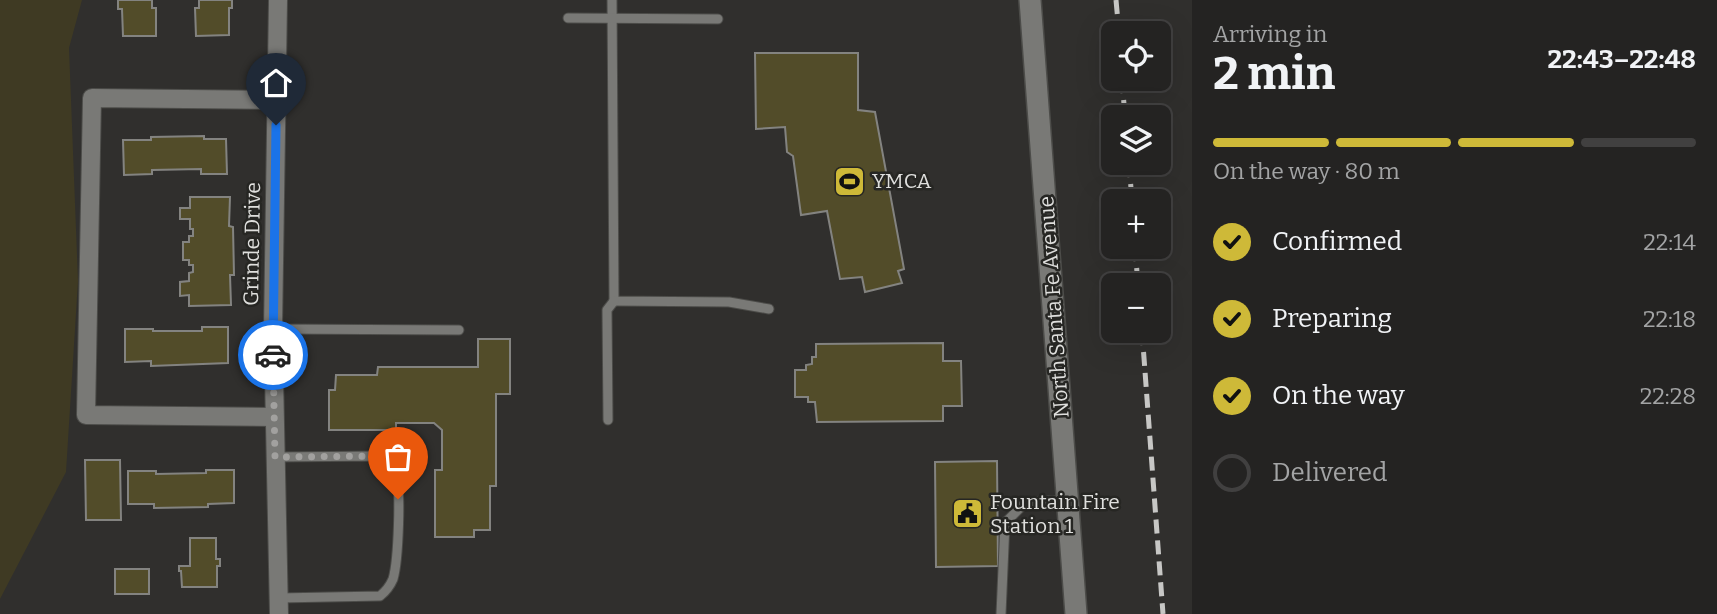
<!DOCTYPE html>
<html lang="en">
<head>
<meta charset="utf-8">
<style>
	body { margin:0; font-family:Bitter,serif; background:#302f2f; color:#f1f3f6; height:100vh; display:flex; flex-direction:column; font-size:26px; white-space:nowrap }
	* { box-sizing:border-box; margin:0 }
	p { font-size:23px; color:#a3a4a5 }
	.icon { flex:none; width:38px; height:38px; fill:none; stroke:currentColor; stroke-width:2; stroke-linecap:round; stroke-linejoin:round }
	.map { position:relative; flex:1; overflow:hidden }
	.details { display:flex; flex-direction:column; background:#242322; width:525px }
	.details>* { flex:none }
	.controls { position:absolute; left:1101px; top:21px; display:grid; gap:14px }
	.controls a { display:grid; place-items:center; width:70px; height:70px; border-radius:10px; background:#242322; box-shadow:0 7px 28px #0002,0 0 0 2px #414040; font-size:35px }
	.pin { position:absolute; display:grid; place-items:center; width:60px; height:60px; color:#fff; margin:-72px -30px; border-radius:50% 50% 50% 0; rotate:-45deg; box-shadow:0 0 7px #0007 }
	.pin .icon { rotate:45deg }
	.courier { position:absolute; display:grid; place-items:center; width:70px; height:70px; margin:-35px; border:5px solid #1a73e8; border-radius:50%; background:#fff; color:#222; box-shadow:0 2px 9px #0007 }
	.head em { font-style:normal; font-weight:700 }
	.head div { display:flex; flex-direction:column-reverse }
	.head { display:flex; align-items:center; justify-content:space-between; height:119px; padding:0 21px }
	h1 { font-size:46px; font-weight:700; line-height:52px }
	.bar { display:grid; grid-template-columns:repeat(4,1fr); gap:10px 7px; align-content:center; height:84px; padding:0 21px }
	.bar i { height:9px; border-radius:5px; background:#414040 }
	.bar .selected { background:#ceb938 }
	.bar p { grid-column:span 4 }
	ol { padding:0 21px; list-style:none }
	li { display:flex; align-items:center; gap:21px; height:77px }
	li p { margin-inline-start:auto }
	li .icon { padding:7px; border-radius:50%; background:#ceb938; color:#111; stroke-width:4 }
	li:last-child { color:#a3a4a5 }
	li i { width:38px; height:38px; border:4px solid #414040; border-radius:50% }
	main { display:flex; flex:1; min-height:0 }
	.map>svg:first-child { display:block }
	.green { fill:#3f3a23 }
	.building { fill:#524c29; stroke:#838380; stroke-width:2 }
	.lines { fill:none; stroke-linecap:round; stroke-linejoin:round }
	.service-casing { stroke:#4c4c49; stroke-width:11 }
	.minor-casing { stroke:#4c4c49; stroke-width:20 }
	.secondary-casing { stroke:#4c4c49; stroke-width:24 }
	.service { stroke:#797976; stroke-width:9 }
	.minor { stroke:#797976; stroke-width:18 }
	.secondary { stroke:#797976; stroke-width:21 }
	.rail { stroke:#c7c7c5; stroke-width:5; stroke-dasharray:14 7; stroke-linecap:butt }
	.done { stroke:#a2a19f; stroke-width:7; stroke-dasharray:0 12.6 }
	.route { stroke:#1a73e8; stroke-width:9 }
	.labels { text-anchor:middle; stroke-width:5; stroke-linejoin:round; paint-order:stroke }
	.poi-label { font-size:21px; fill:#dfdfdd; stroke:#262623; text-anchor:start }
	.street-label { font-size:21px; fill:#dfdfdd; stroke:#262623 }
</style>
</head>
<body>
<main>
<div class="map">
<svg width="1192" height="614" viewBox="0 0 1192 614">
	<rect width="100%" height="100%" fill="#302f2d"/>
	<path class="green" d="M0,0H82L69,48L78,281L66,472L0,599Z"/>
	<g class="building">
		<path d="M118,0H152V8H156V36H123L122,9H118Z"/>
		<path d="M199,0H232V8H229V35L196,36L195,8H199Z"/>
		<path d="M755,53H858V110L875,112L904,269L898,271L902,283L865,292L862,277L840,279L827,211L801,215L793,156L787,152L785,127L756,129Z"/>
		<path d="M204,136V139H226L227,174H201V169L152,170V174L124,175L123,140H151V137Z"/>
		<path d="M190,197H230L229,226L233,227L234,275H230L231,305L189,306V295L180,296V282L189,281V273L193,272V265H189V260H183V242H189V236H193V229H190V219H180V208H190Z"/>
		<path d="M202,327H228V363L151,366V361L125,362V329H153V331H202Z"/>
		<path d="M478,339H510V394H496V486H490V530H474V537H435V470H442V430L434,423H396V430H329V390H335L336,375H377L378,367H478Z"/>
		<path d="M943,343V361H961L962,406H943V421L817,422L815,402H808V397H795V370H806V365L812,364V357H816V344Z"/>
		<path d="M85,460H120L121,520H86Z"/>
		<path d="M997,461L998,566L936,567L935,462Z"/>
		<path d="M206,470H234V503L208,504V507L154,508V504H128V471H156V474L206,473Z"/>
		<path d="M190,538H216V559H220V566H217V587H182L181,571H179V566H190Z"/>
		<rect x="115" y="569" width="34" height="25"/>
	</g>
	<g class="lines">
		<defs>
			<g id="service">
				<path d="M612,0L614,301L729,302L769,309"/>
				<path d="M568,18L718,19"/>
				<path d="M273,329L459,330"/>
				<path d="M608,420L607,310L614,301"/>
				<path d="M275,457L380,456C387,460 391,463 395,471C402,487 398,562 393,579C390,586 385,592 380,596L279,598"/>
				<path d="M1001,614L1005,523L1026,502L1068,500"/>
			</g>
			<g id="minor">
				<path d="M278,0L273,329L279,614"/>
				<path d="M274,417L86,415L92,98L277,100"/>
			</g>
			<path id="secondary" d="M1030,0L1076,614"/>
		</defs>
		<use href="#service" class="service-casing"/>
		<use href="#minor" class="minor-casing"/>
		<use href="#secondary" class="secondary-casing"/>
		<use href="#service" class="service"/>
		<use href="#minor" class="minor"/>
		<use href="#secondary" class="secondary"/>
		<g class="rail">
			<path d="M1116,0L1119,33"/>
			<path d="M1122,79L1125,117"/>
			<path d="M1129,163L1132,201"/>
			<path d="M1135,247L1138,285"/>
			<path d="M1142,331L1163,614"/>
		</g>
	</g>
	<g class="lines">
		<path class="done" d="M273,355L275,457L380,456C398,465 397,481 398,499"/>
		<path class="route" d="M273,355L276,125"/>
	</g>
	<defs>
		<symbol id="stadium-square" viewBox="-11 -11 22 22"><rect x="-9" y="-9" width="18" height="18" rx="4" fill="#ceb938" stroke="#262623"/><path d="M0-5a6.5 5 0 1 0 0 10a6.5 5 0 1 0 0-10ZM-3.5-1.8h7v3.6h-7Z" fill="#111"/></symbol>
		<symbol id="civic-square" viewBox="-11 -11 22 22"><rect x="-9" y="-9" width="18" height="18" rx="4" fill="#ceb938" stroke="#262623"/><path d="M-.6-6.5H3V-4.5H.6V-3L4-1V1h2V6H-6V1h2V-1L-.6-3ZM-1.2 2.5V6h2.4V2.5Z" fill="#111"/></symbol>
	</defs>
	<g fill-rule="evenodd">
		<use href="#stadium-square" x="832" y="164" width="35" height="35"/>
		<use href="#civic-square" x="950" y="496" width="35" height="35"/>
	</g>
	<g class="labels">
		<g class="poi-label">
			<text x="872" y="188">YMCA</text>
			<text x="990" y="509">Fountain Fire<tspan x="990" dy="24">Station 1</tspan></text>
		</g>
		<g class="street-label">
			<text transform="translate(252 244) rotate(-89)" y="7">Grinde Drive</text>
			<text transform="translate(1054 307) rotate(-94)" y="7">North Santa Fe Avenue</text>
		</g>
	</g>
</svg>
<div class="controls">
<a><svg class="icon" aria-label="locate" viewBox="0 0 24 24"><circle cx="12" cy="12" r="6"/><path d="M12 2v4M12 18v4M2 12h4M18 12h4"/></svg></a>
<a><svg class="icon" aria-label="layers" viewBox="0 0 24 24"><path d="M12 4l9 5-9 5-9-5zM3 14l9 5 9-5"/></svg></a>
<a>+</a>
<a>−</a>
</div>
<div class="pin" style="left:398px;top:499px;background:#ea580c"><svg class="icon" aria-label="bag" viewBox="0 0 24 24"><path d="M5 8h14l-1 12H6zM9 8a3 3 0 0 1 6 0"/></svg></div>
<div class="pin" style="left:276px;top:125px;background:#1f2937"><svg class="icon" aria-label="home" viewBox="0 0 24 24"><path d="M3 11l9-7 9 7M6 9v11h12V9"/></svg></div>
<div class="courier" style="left:273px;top:355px"><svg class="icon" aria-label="car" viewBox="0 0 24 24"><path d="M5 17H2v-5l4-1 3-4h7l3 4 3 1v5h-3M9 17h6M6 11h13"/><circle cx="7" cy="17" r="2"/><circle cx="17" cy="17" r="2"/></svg></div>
</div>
<section class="details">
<div class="head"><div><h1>2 min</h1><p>Arriving in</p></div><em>22:43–22:48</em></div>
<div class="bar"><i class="selected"></i><i class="selected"></i><i class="selected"></i><i></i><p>On the way · 80 m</p></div>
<ol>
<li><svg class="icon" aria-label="check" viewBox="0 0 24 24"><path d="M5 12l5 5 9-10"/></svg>Confirmed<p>22:14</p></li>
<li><svg class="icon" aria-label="check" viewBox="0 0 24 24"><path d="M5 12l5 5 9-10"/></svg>Preparing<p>22:18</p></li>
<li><svg class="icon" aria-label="check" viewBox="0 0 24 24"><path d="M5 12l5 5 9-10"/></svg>On the way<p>22:28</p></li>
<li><i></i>Delivered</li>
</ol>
</section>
</main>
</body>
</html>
